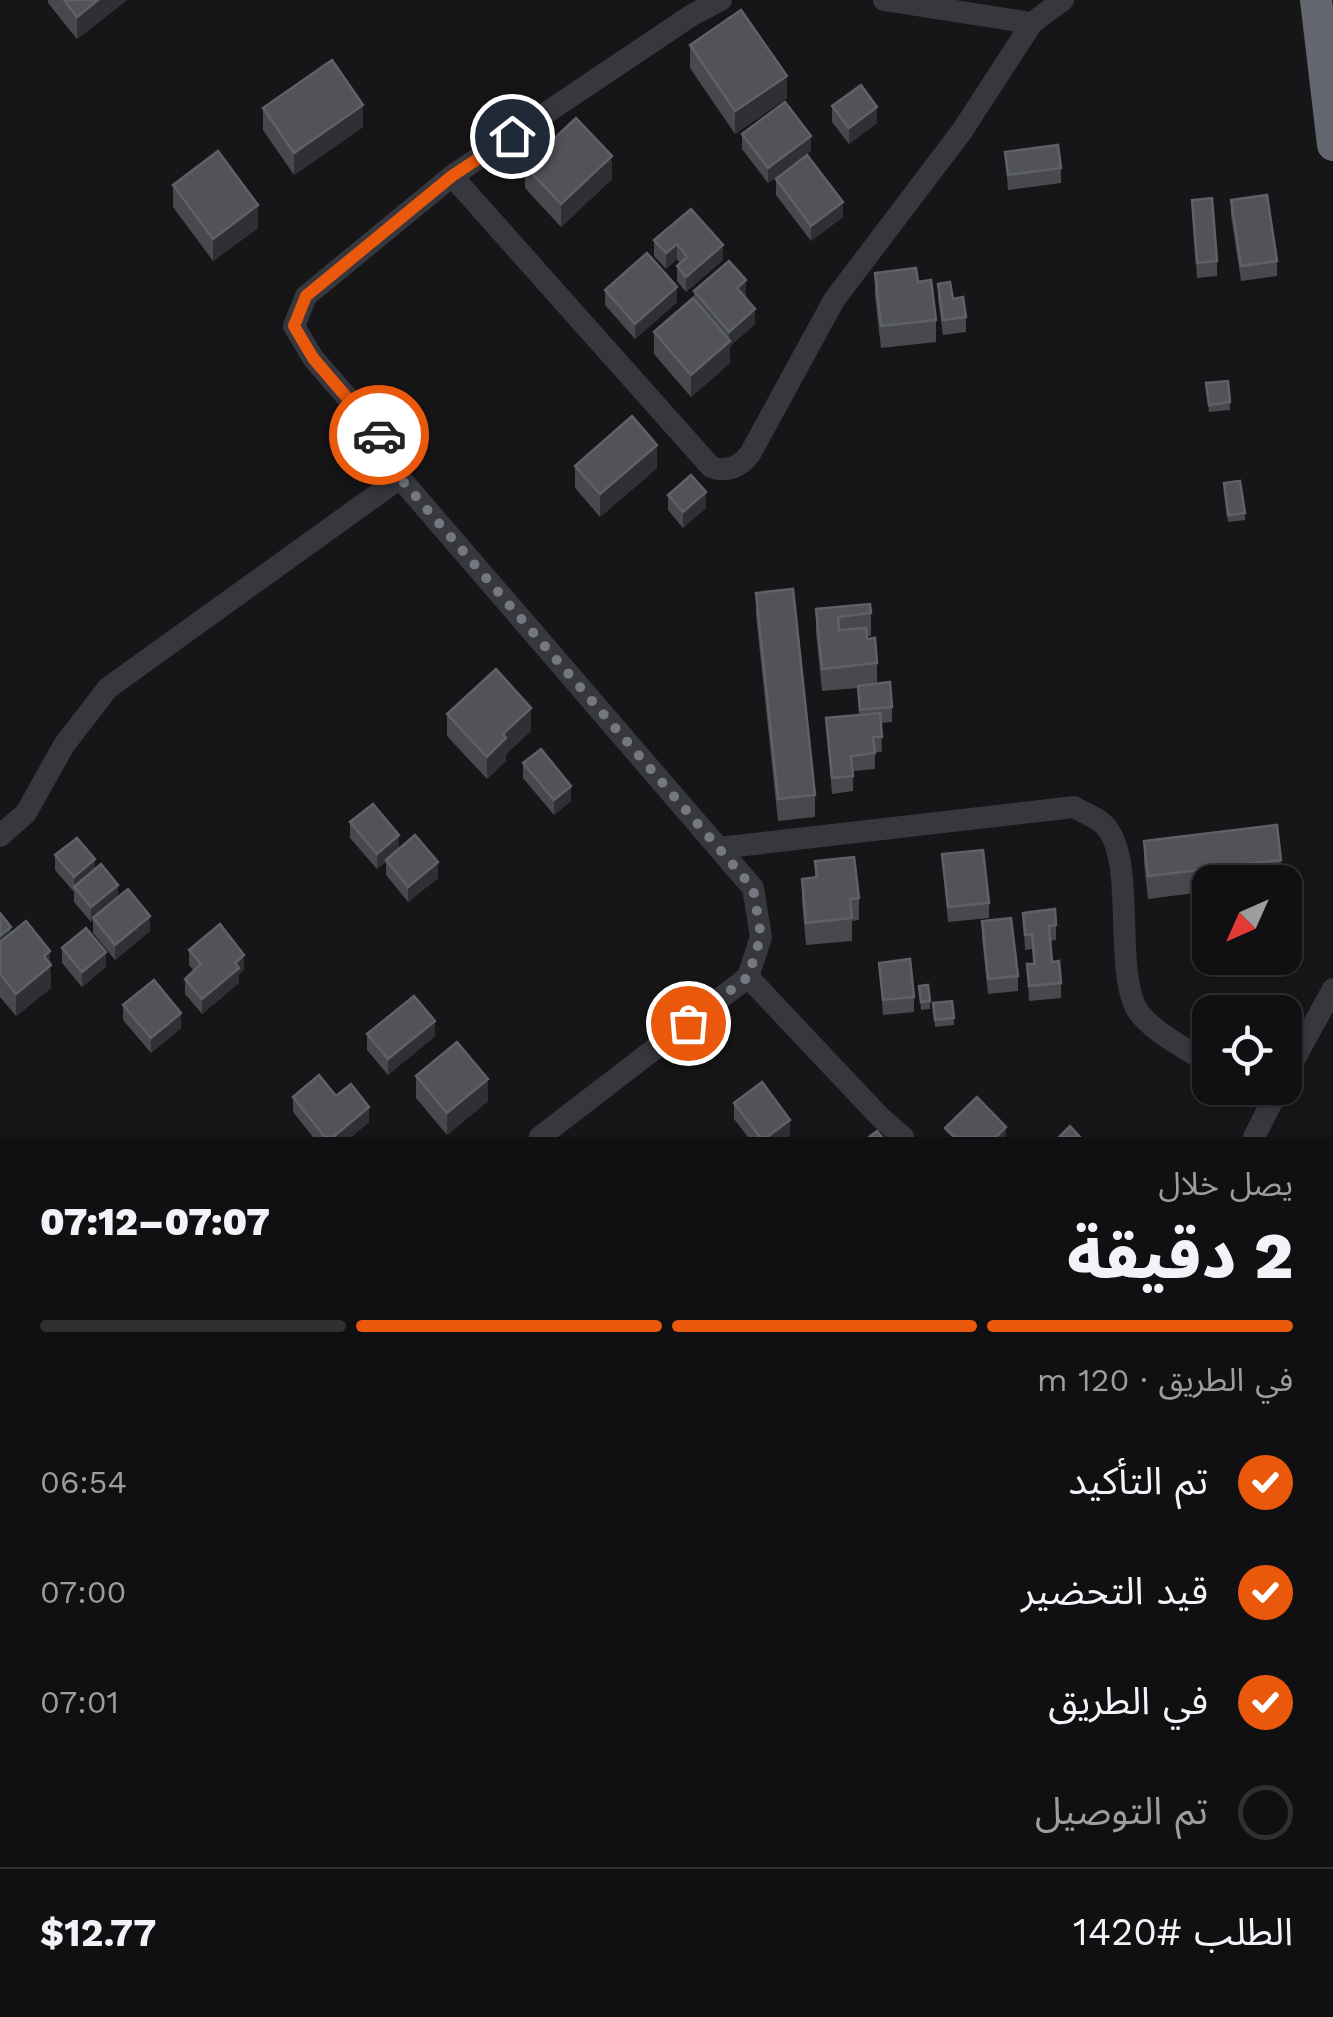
<!DOCTYPE html>
<html lang="ar">
<head>
<meta charset="utf-8">
<style>
	body { margin:0; font-family:"Work Sans","Noto Sans Arabic",sans-serif; background:#19191b; color:#f1f3f6; direction:rtl; height:100vh; display:flex; flex-direction:column; font-size:38px; white-space:nowrap }
	* { box-sizing:border-box; margin:0 }
	p { font-size:32px; color:#9c9d9f }
	.icon { flex:none; width:55px; height:55px; fill:none; stroke:currentColor; stroke-width:2; stroke-linecap:round; stroke-linejoin:round }
	.map { position:relative; height:1137px; overflow:hidden; direction:ltr }
	.details { display:flex; flex-direction:column; background:#101012; flex:1 }
	.details>* { flex:none }
	.needle { width:65px; rotate:225deg }
	.controls { position:absolute; left:1192px; top:865px; display:grid; gap:20px }
	.controls a { display:grid; place-items:center; width:110px; height:110px; border-radius:20px; background:#101012; box-shadow:0 2px 8px #0004,0 0 0 2px #303032; font-size:50px }
	.pin { position:absolute; display:grid; place-items:center; width:85px; height:85px; color:#fff; margin:-42px; border:5px solid #fff; border-radius:50%; box-shadow:0 2px 10px #0007 }
	.courier { position:absolute; display:grid; place-items:center; width:100px; height:100px; margin:-50px; border:8px solid #ea580c; border-radius:50%; background:#fff; color:#222; box-shadow:0 2px 12px #0007 }
	.overview em { font-style:normal; font-weight:800 }
	.overview div { display:flex; flex-direction:column-reverse }
	.overview { display:flex; align-items:center; justify-content:space-between; height:170px; padding:0 40px }
	h1 { font-size:65px; font-weight:800; line-height:75px }
	.bar { display:grid; grid-template-columns:repeat(4,1fr); gap:15px 10px; align-content:center; height:120px; padding:0 40px }
	.bar i { height:12px; border-radius:8px; background:#303032 }
	.bar .selected { background:#ea580c }
	.bar p { grid-column:span 4 }
	.line { display:flex; align-items:center; gap:25px; padding:0 40px; border-top:2px solid #303032 }
	.line div { flex:1 }
	ol { padding:0 40px; list-style:none }
	li { display:flex; align-items:center; gap:30px; height:110px }
	li p { margin-inline-start:auto }
	li .icon { padding:10px; border-radius:50%; background:#ea580c; color:#fff; stroke-width:4 }
	li:last-child { color:#9c9d9f }
	li i { width:55px; height:55px; border:5px solid #303032; border-radius:50% }
	.map>svg:first-child { display:block }
	.lines { fill:none; stroke-linecap:round; stroke-linejoin:round }
	.minor { stroke:#37383d; stroke-width:22 }
	.highway { stroke:#63666e; stroke-width:32 }
	.wall { fill:#47494d }
	.shaded-wall { fill:#2f3033 }
	.building { fill:#525359; stroke:#5f6168; stroke-width:2.5 }
	.done { stroke:#757880; stroke-width:10; stroke-dasharray:0 18 }
	.route { stroke:#ea580c; stroke-width:12 }
</style>
</head>
<body>
<div class="map">
<svg width="1333" height="1137" viewBox="0 0 1333 1137">
	<rect width="100%" height="100%" fill="#161618"/>
	<g class="lines">
		<g class="minor">
			<path d="M721,0L692,15L452,176L306,296L294,326L313,358L385,441L400,478L753,888L761,937L748,977L880,1117L903,1137"/>
			<path d="M884,0L1032,23L1063,0"/>
			<path d="M452,176L711,467C727,473 740,467 750,454L834,300L962,131L1032,23"/>
			<path d="M0,836L26,813L64,745L108,688L400,478"/>
			<path d="M719,848L1074,807C1082,812 1093,816 1101,822C1138,851 1113,962 1136,1008C1147,1029 1190,1051 1210,1064"/>
			<path d="M1285,1076L1333,989"/>
			<path d="M1246,1088L1270,1103"/>
			<path d="M540,1137L748,977"/>
			<path d="M1254,1137L1279,1088"/>
		</g>
		<path class="highway" d="M1316,0L1333,145"/>
	</g>
	<g class="wall">
		<path d="M48,0H127L77,39L48,3Z"/>
		<path d="M690,45L787,98L735,134L690,68Z"/>
		<path d="M832,106L877,123L849,144L832,122Z"/>
		<path d="M263,108L363,127L294,175L263,130Z"/>
		<path d="M742,134L811,151L768,183L742,149Z"/>
		<path d="M1005,152L1061,168V183L1008,190Z"/>
		<path d="M525,166L612,179L561,227L525,188Z"/>
		<path d="M776,179L843,217L811,241L776,195Z"/>
		<path d="M173,185L258,228L213,261L173,207Z"/>
		<path d="M1192,200L1217,261V276L1197,278Z"/>
		<path d="M1231,200L1277,261V276L1241,281L1231,215Z"/>
		<path d="M691,209L723,260L686,292L677,281V266L680,263L677,259L666,269L654,256V240Z"/>
		<path d="M875,273L918,282L936,320V342L881,348L875,296Z"/>
		<path d="M938,284L953,299L966,317V332L943,335L938,299Z"/>
		<path d="M605,290L677,302L635,339L605,305Z"/>
		<path d="M694,291L746,295L744,297L755,324L730,346V363L691,397L654,354V332L694,299Z"/>
		<path d="M1206,383L1230,402V410L1209,412Z"/>
		<path d="M575,466L657,468L600,517L575,488Z"/>
		<path d="M1224,483L1245,513V520L1228,522Z"/>
		<path d="M668,495L706,508L683,528L668,510Z"/>
		<path d="M756,593L815,795V817L778,821L756,615Z"/>
		<path d="M816,609L871,613V636H867L877,663V684L892,707V722L881,723L882,752H875V769L853,771V791L832,794L826,718L859,715L858,688L822,691L816,632Z"/>
		<path d="M447,714L531,731L506,754V761L487,779L447,736Z"/>
		<path d="M523,763L571,801L554,815L523,778Z"/>
		<path d="M350,822L399,849L438,878L408,902L386,875V862L377,869L350,838Z"/>
		<path d="M1144,841L1281,860V882H1210V891L1148,899L1144,863Z"/>
		<path d="M942,854L989,903V918L948,922Z"/>
		<path d="M55,855L95,869L118,897L150,931L115,960L93,933V920L91,922L74,902V892L55,870Z"/>
		<path d="M815,861L859,898V920L852,921V941L806,945L802,901V879L815,878Z"/>
		<path d="M0,913L11,933L50,964L51,988L16,1016L0,997Z"/>
		<path d="M1023,913L1056,925V940L1050,941L1052,962L1061,983V998L1029,1001L1027,964H1033L1032,949L1025,950Z"/>
		<path d="M982,921L1018,976V991L988,994L982,937Z"/>
		<path d="M62,948L106,967L82,987L62,963Z"/>
		<path d="M189,950L244,970L239,974V983L202,1014L185,994V979L194,971L189,965Z"/>
		<path d="M879,963L914,997V1012L883,1015Z"/>
		<path d="M919,986L930,1001V1009L921,1010Z"/>
		<path d="M933,1003L954,1018V1025L935,1027Z"/>
		<path d="M123,1005L181,1028L151,1053L123,1020Z"/>
		<path d="M367,1034L435,1036L388,1075L367,1050Z"/>
		<path d="M416,1076L488,1101L447,1135L416,1098Z"/>
		<path d="M336,1096L369,1122L351,1137H313L293,1112V1097Z"/>
		<path d="M734,1103L790,1135L787,1137H748L734,1119Z"/>
	</g>
	<g class="shaded-wall">
		<path d="M98,0H127L77,39V17Z"/>
		<path d="M787,76V98L735,134V111Z"/>
		<path d="M363,105V127L294,175V153Z"/>
		<path d="M877,107V123L849,144V128Z"/>
		<path d="M811,136V151L768,183V168Z"/>
		<path d="M612,156V179L561,227V204Z"/>
		<path d="M843,202V217L811,241V226Z"/>
		<path d="M258,205V228L213,261V239Z"/>
		<path d="M677,244V259L666,269V253Z"/>
		<path d="M723,245V260L686,292V277Z"/>
		<path d="M746,280V295L737,303V288Z"/>
		<path d="M677,287V302L635,339V324Z"/>
		<path d="M755,309V324L730,346V363L691,397V375L729,342V332Z"/>
		<path d="M657,445V468L600,517V494Z"/>
		<path d="M706,492V508L683,528V512Z"/>
		<path d="M531,708V731L506,754V761L487,779V757L503,734Z"/>
		<path d="M571,786V801L554,815V800Z"/>
		<path d="M399,835V850L377,869V854Z"/>
		<path d="M95,859V875L74,887V892V877Z"/>
		<path d="M438,862V878L408,902V887Z"/>
		<path d="M118,885V900L91,922V907Z"/>
		<path d="M150,916V931L115,960V945Z"/>
		<path d="M11,927V942L0,951V936Z"/>
		<path d="M50,951L51,988L16,1016V994L44,956Z"/>
		<path d="M106,952V967L82,987V972Z"/>
		<path d="M244,955V970L239,974V983L202,1014V999L235,963Z"/>
		<path d="M181,1013V1028L151,1053V1038Z"/>
		<path d="M435,1021V1036L388,1075V1059Z"/>
		<path d="M488,1079V1101L447,1135V1113Z"/>
		<path d="M369,1107V1122L351,1137H333Z"/>
		<path d="M790,1120V1135L787,1137H767Z"/>
		<path d="M1006,1127V1137H996Z"/>
	</g>
	<g class="building">
		<path d="M64,0H98L77,17Z"/>
		<path d="M741,10L787,76L735,111L690,45Z"/>
		<path d="M332,60L363,105L294,153L263,108Z"/>
		<path d="M861,85L877,107L849,128L832,106Z"/>
		<path d="M785,102L811,136L768,168L742,134Z"/>
		<path d="M576,118L612,156L561,204L525,166Z"/>
		<path d="M1058,145L1061,168L1008,175L1005,152Z"/>
		<path d="M218,151L258,205L213,239L173,185Z"/>
		<path d="M807,155L843,202L811,226L776,179Z"/>
		<path d="M1267,195L1277,261L1241,266L1231,200Z"/>
		<path d="M1212,198L1217,261L1197,263L1192,200Z"/>
		<path d="M691,209L723,245L686,277L677,266L687,257L677,244L666,253L654,240Z"/>
		<path d="M647,253L677,287L635,324L605,290Z"/>
		<path d="M729,261L746,280L737,288L755,309L729,332L694,291Z"/>
		<path d="M916,268L918,282L931,280L936,320L881,326L875,273Z"/>
		<path d="M950,282L953,299L963,297L966,317L943,320L938,284Z"/>
		<path d="M693,298L730,341L691,375L654,332Z"/>
		<path d="M1228,381L1230,402L1209,405L1206,383Z"/>
		<path d="M632,416L657,445L600,494L575,466Z"/>
		<path d="M691,475L706,492L683,512L668,495Z"/>
		<path d="M1240,481L1245,513L1228,515L1224,483Z"/>
		<path d="M793,589L815,795L778,799L756,593Z"/>
		<path d="M870,604L871,613L838,617L839,630L866,628L867,639L875,638L877,663L822,669L816,609Z"/>
		<path d="M496,669L531,708L503,734L506,738L487,757L447,714Z"/>
		<path d="M890,682L892,707L860,710L858,686Z"/>
		<path d="M880,713L882,737H873L875,753L851,756L853,776L832,778L826,718Z"/>
		<path d="M541,749L571,786L554,800L523,763Z"/>
		<path d="M373,804L399,835L377,854L350,822Z"/>
		<path d="M1277,825L1281,860L1148,876L1144,841Z"/>
		<path d="M415,835L438,862L408,887L386,860Z"/>
		<path d="M77,838L95,859L74,877L55,855Z"/>
		<path d="M983,850L989,903L948,907L942,854Z"/>
		<path d="M854,857L859,898L850,899L852,918L806,923L802,879L817,877L815,861Z"/>
		<path d="M101,864L118,885L91,907L74,887Z"/>
		<path d="M128,889L150,916L115,945L93,918Z"/>
		<path d="M1055,909L1056,925L1049,926L1052,962L1059,961L1061,983L1029,986L1027,964H1035L1032,934L1025,935L1023,913Z"/>
		<path d="M0,913L11,927L0,936Z"/>
		<path d="M1011,918L1018,976L988,979L982,921Z"/>
		<path d="M26,921L50,951L44,956L51,965L16,994L0,974V942Z"/>
		<path d="M220,924L244,955L235,963L239,968L202,999L185,979L201,964L189,950Z"/>
		<path d="M86,928L106,952L82,972L62,948Z"/>
		<path d="M910,959L914,997L883,1000L879,963Z"/>
		<path d="M154,980L181,1013L151,1038L123,1005Z"/>
		<path d="M928,985L930,1001L921,1002L919,986Z"/>
		<path d="M414,996L435,1021L388,1059L367,1034Z"/>
		<path d="M952,1001L954,1018L935,1020L933,1003Z"/>
		<path d="M457,1042L488,1079L447,1113L416,1076Z"/>
		<path d="M319,1075L336,1096L351,1084L369,1107L333,1137H325L293,1097Z"/>
		<path d="M762,1082L790,1120L767,1137H760L734,1103Z"/>
		<path d="M977,1097L1006,1127L996,1137H954L945,1128Z"/>
		<path d="M1070,1126L1080,1137H1059Z"/>
		<path d="M877,1131L882,1137H869Z"/>
	</g>
	<g class="lines">
		<path class="done" d="M379,435L400,478L753,888L761,936L748,977L688,1023"/>
		<path class="route" d="M379,435L313,358L294,326L306,296L452,176L512,136"/>
	</g>
</svg>
<div class="controls">
<a><svg class="needle" viewBox="-14 -14 28 28"><path d="M0-13l5 13h-10z" fill="#e53935"/><path d="M0 13l5-13h-10z" fill="#9c9d9f"/></svg></a>
<a><svg class="icon" aria-label="locate" viewBox="0 0 24 24"><circle cx="12" cy="12" r="6"/><path d="M12 2v4M12 18v4M2 12h4M18 12h4"/></svg></a>
</div>
<div class="pin" style="left:688px;top:1023px;background:#ea580c"><svg class="icon" aria-label="bag" viewBox="0 0 24 24"><path d="M5 8h14l-1 12H6zM9 8a3 3 0 0 1 6 0"/></svg></div>
<div class="pin" style="left:512px;top:136px;background:#1f2937"><svg class="icon" aria-label="home" viewBox="0 0 24 24"><path d="M3 11l9-7 9 7M6 9v11h12V9"/></svg></div>
<div class="courier" style="left:379px;top:435px"><svg class="icon" aria-label="car" viewBox="0 0 24 24"><path d="M5 17H2v-5l4-1 3-4h7l3 4 3 1v5h-3M9 17h6M6 11h13"/><circle cx="7" cy="17" r="2"/><circle cx="17" cy="17" r="2"/></svg></div>
</div>
<section class="details">
<div class="overview"><div><h1>2 دقيقة</h1><p>يصل خلال</p></div><em>07:07–07:12</em></div>
<div class="bar"><i class="selected"></i><i class="selected"></i><i class="selected"></i><i></i><p>في الطريق · 120 m</p></div>
<ol>
<li><svg class="icon" aria-label="check" viewBox="0 0 24 24"><path d="M5 12l5 5 9-10"/></svg>تم التأكيد<p>06:54</p></li>
<li><svg class="icon" aria-label="check" viewBox="0 0 24 24"><path d="M5 12l5 5 9-10"/></svg>قيد التحضير<p>07:00</p></li>
<li><svg class="icon" aria-label="check" viewBox="0 0 24 24"><path d="M5 12l5 5 9-10"/></svg>في الطريق<p>07:01</p></li>
<li><i></i>تم التوصيل</li>
</ol>
<div class="line" style="height:130px"><div>الطلب #1420</div><b>$12.77</b></div>
</section>
</body>
</html>
